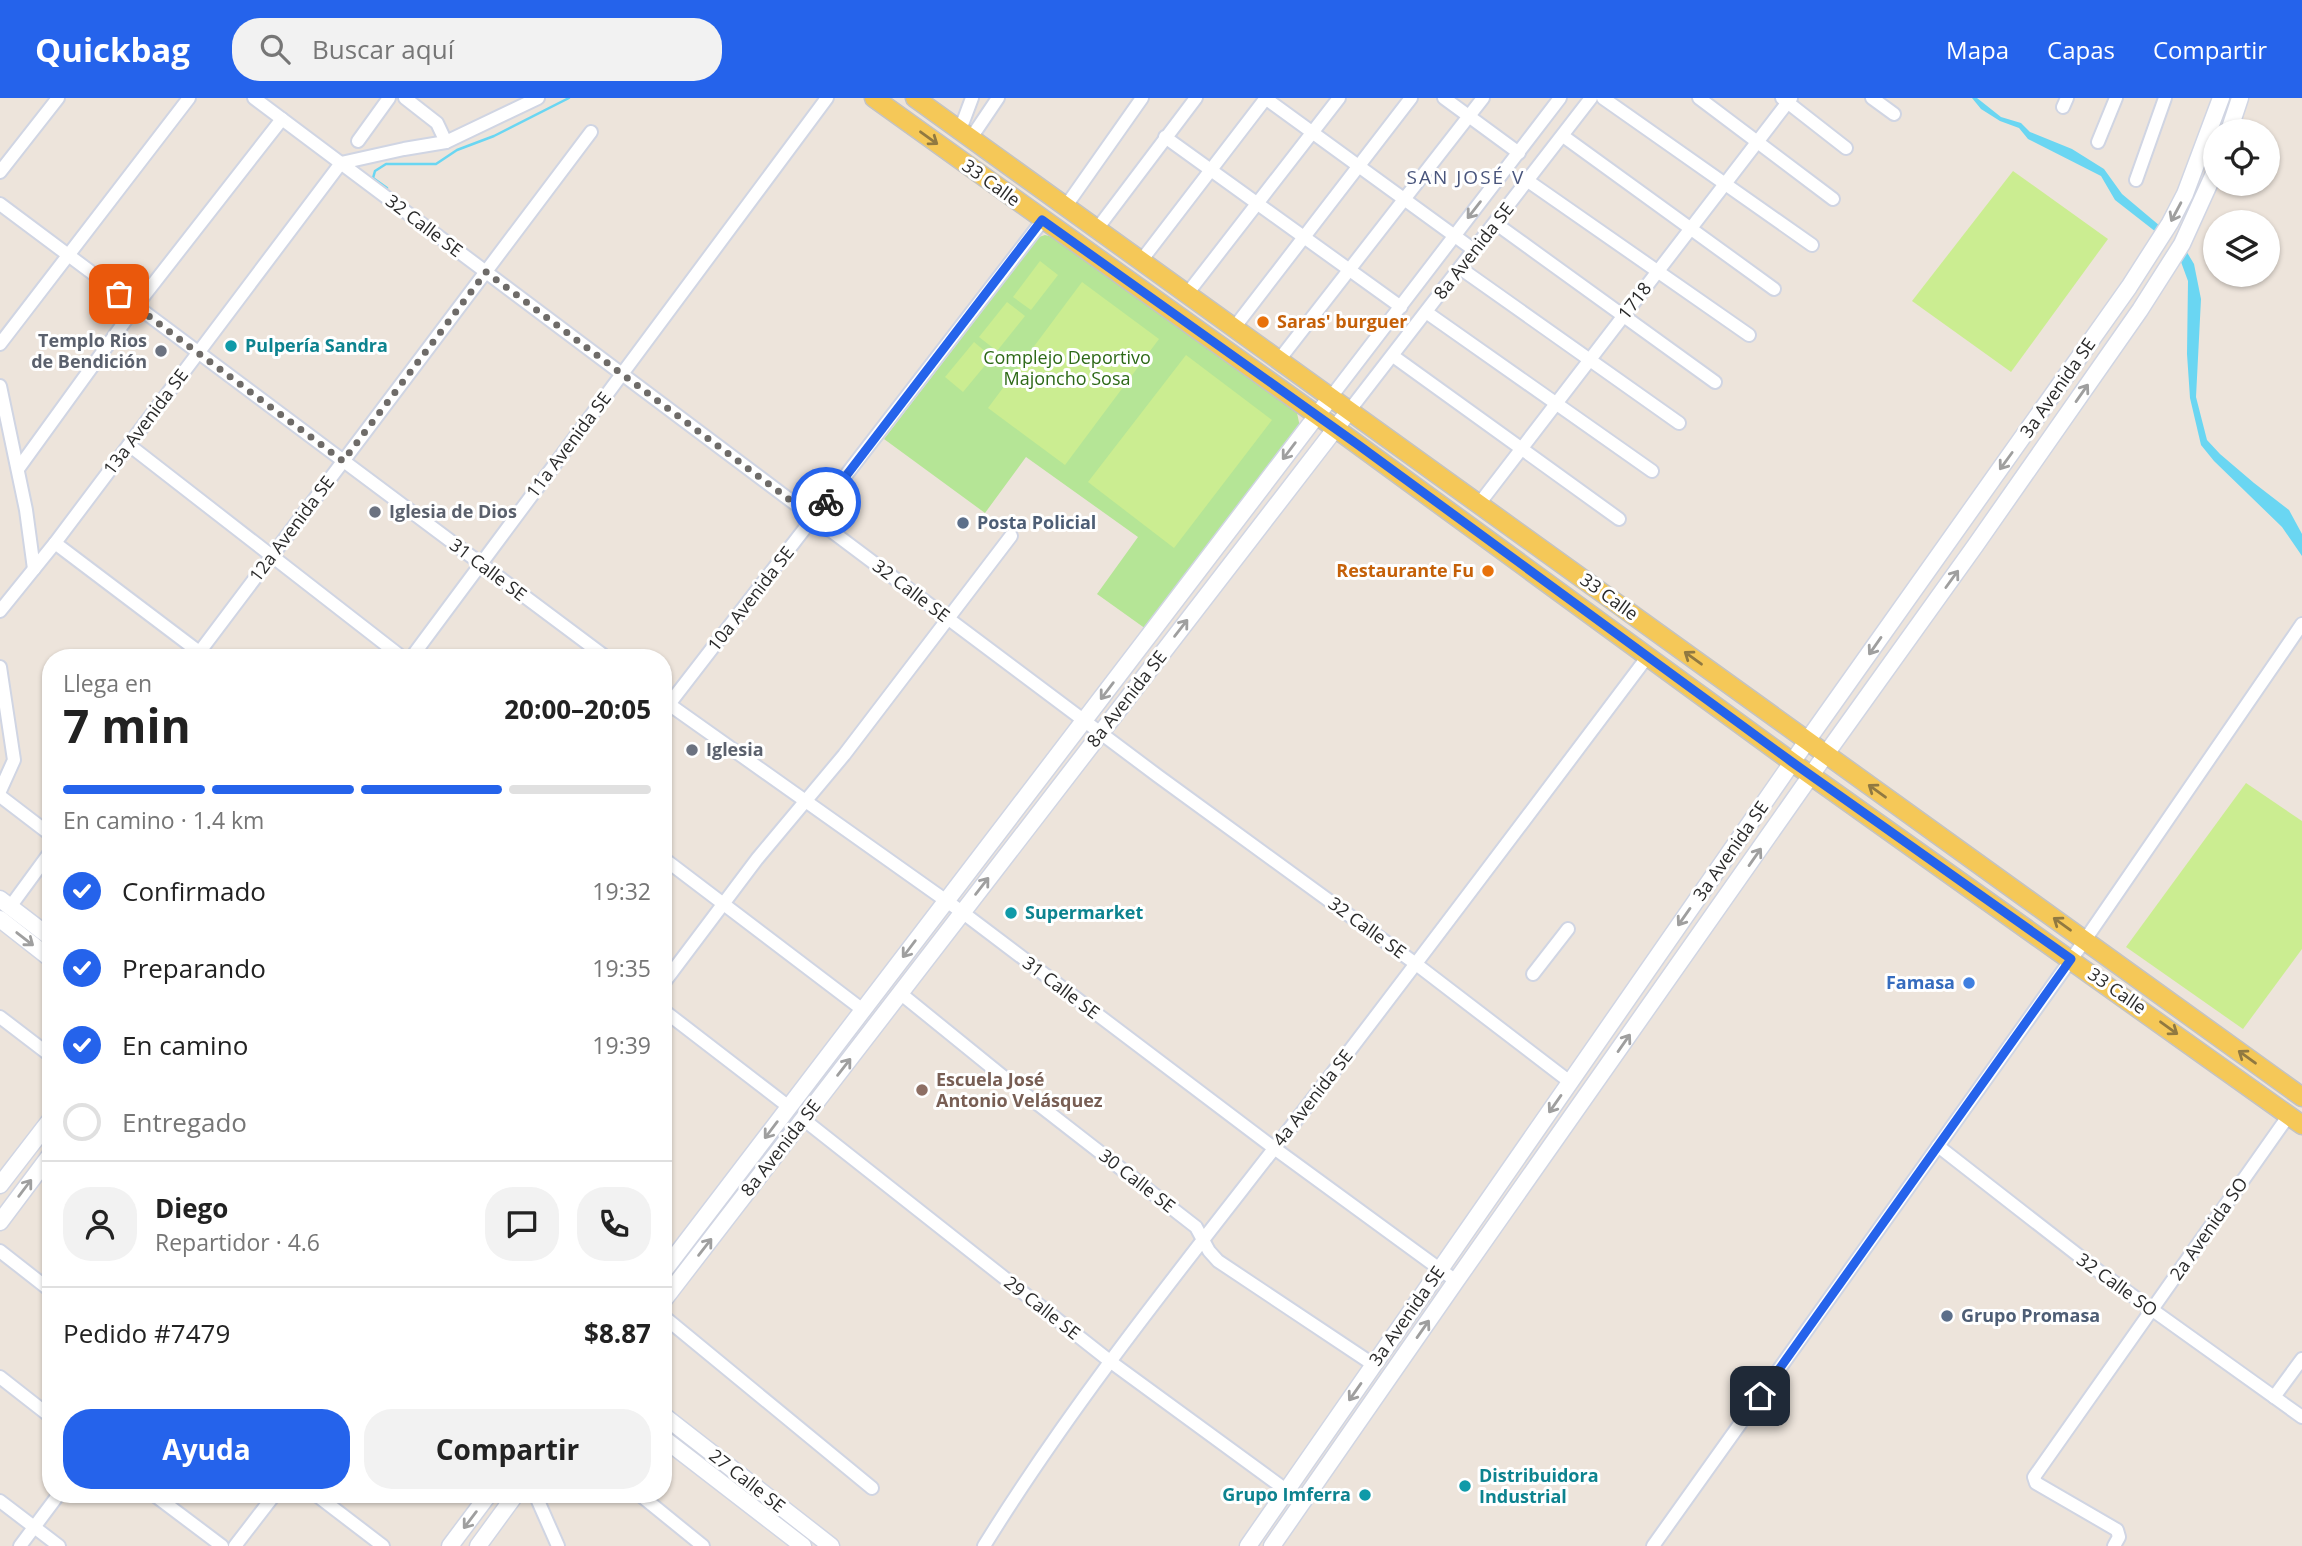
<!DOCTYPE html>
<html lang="es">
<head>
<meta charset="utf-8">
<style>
	body { margin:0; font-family:"Open Sans",sans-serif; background:#f2f2f2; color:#222; height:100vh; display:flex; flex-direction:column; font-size:26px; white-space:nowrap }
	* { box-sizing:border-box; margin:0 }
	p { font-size:23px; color:#767676 }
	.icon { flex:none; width:38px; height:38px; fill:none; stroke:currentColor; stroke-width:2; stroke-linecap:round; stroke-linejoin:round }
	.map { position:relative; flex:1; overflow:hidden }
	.panel { position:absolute; left:42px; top:551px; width:630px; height:854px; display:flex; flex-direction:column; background:#fff; border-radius:28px; box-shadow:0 2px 5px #0004 }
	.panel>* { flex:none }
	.buttons { position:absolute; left:2203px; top:21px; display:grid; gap:14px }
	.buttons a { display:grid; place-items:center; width:77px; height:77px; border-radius:50%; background:#fff; box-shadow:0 2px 5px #0004; font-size:35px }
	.pin { position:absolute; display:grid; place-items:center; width:60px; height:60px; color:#fff; margin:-30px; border-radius:14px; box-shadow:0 4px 10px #0006 }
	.courier { position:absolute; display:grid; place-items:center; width:70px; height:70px; margin:-35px; border:5px solid #2563eb; border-radius:50%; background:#fff; color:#222; box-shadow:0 2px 9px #0007 }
	.headline em { font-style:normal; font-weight:700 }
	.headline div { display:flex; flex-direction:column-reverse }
	.headline { display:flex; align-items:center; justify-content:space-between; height:119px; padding:0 21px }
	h1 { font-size:46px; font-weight:700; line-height:52px }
	.bar { display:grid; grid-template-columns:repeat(4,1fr); gap:10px 7px; align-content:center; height:84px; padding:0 21px }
	.bar i { height:9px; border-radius:5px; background:#e0e0e0 }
	.bar .on { background:#2563eb }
	.bar p { grid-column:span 4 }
	.line { display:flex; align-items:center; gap:18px; padding:0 21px; border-top:2px solid #e0e0e0 }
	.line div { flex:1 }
	.round { display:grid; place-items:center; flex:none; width:74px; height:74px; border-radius:28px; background:#f2f2f2 }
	ol { padding:0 21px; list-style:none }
	li { display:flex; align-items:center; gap:21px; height:77px }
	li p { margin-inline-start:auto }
	li .icon { padding:7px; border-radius:50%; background:#2563eb; color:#fff; stroke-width:4 }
	li:last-child { color:#767676 }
	li i { width:38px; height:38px; border:4px solid #e0e0e0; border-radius:50% }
	.button { display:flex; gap:14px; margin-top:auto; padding:14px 21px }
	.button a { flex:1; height:80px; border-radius:28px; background:#2563eb; color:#fff; font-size:28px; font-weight:700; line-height:80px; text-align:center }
	.button a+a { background:#f2f2f2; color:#222 }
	header { display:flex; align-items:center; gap:42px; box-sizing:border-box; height:98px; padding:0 35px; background:#2563eb; color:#fff }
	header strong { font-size:33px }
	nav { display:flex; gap:38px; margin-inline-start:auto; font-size:24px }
	.search { width:490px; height:63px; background:#f2f2f2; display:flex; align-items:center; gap:18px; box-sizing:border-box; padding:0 24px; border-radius:28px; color:#767676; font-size:26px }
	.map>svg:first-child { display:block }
	.green { fill:#b5e596 }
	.pitch { fill:#cbed91 }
	.water { fill:#6ad6f2 }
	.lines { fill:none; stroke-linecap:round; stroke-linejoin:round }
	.stream { stroke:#6ad6f2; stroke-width:2.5 }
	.street-casing { stroke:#d0d5e3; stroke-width:16 }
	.secondary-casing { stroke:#d0d5e3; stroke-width:19 }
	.primary-casing { stroke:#c3c3c3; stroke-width:21 }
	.street { stroke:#fff; stroke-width:12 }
	.secondary { stroke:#fff; stroke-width:16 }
	.primary { stroke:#f5c858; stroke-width:18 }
	.oneway { stroke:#907941 }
	.oneway2 { stroke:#9f9f9f }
	.done { stroke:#6e6b68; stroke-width:7; stroke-dasharray:0 12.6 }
	.route { stroke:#2563eb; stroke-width:9 }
	.food-dot { fill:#e8710a; stroke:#fff; stroke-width:2.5 }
	.culture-dot { fill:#0f9aa8; stroke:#fff; stroke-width:2.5 }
	.worship-dot { fill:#6b7280; stroke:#fff; stroke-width:2.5 }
	.service-dot { fill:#5c6f8a; stroke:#fff; stroke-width:2.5 }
	.shop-dot { fill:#3f7fe0; stroke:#fff; stroke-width:2.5 }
	.education-dot { fill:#8d6e63; stroke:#fff; stroke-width:2.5 }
	.labels { text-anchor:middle; stroke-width:6; stroke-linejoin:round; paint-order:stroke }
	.street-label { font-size:18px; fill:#2a2a2a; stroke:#fff }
	.food-label { font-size:18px; font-weight:bold; fill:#c56008; stroke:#fff; text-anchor:start }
	.worship-label { font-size:18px; font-weight:bold; fill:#5b616d; stroke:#fff; text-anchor:start }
	.culture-label { font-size:18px; font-weight:bold; fill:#0d838f; stroke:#fff; text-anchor:start }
	.park-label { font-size:18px; fill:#2d6917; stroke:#fff }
	.service-label { font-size:18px; font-weight:bold; fill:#4e5e75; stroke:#fff; text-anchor:start }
	.shop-label { font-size:18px; font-weight:bold; fill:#366cbe; stroke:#fff; text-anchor:end }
	.education-label { font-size:18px; font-weight:bold; fill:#785e54; stroke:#fff; text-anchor:start }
	.neighbourhood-label { font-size:19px; letter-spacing:2px; fill:#49557c; stroke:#fff }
</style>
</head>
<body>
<header>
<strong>Quickbag</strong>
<div class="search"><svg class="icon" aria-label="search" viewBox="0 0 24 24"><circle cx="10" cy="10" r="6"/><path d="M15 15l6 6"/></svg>Buscar aquí</div>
<nav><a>Mapa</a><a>Capas</a><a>Compartir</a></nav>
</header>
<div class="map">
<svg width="2302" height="1448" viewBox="0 0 2302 1448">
	<rect width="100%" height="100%" fill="#ede4db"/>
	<path class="green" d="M1045,137L1053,139L1297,315L1300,329L1146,531L1097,496L1138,439L1026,359L985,415L884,341L1039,139Z"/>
	<g class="pitch">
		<path d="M2013,73L2108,141L2011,274L1912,203Z"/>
		<path d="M1040,163L1058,177L1031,212L1013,199Z"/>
		<path d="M1082,184L1159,241L1065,367L988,310Z"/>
		<path d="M1007,204L1025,218L997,253L979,239Z"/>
		<path d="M974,244L992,259L963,294L945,279Z"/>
		<path d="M1186,257L1272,322L1174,450L1088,384Z"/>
		<path d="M2246,685L2302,723V851L2243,931L2126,849Z"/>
	</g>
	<g class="water">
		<path d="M1972,0H1977L2001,19L2021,25L2030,34L2072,51L2104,71L2122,96L2160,128L2156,134L2115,102L2101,78L2028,41L2019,30L2000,23L1981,11Z"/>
		<path d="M2185,151L2194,166L2201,201L2196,299L2207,342L2220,356L2254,385L2289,412L2302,436V458L2282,429L2214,363L2201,347L2190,300L2187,256L2188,183L2177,153Z"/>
	</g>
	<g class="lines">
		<path class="stream" d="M387,90L373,80L375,73L386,66H436L457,52L494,38L569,0"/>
		<defs>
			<g id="street">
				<path d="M254,0L1158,678L1416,866L1570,984"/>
				<path d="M405,0L437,25L446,44"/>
				<path d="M1265,0L1474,152"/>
				<path d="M1444,0L1519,55"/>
				<path d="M1603,0L1812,147"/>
				<path d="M1699,0L1833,101"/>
				<path d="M1782,0L1846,50"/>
				<path d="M1872,0L1894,16"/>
				<path d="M2063,9L2067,0"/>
				<path d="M960,32L972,0"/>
				<path d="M1563,38L1774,191"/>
				<path d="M1165,39L1401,209"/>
				<path d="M971,40L998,0"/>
				<path d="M358,43L389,0"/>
				<path d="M2098,44L2116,0"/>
				<path d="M0,74L58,0"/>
				<path d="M2136,82L2165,0"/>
				<path d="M1528,83L1749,237"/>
				<path d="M0,106L607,560"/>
				<path d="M1066,108L1142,0"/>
				<path d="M1495,125L1715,284"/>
				<path d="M1097,131L1196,0"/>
				<path d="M1141,163L1266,0"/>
				<path d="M1460,170L1679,325"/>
				<path d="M1187,196L1339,0"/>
				<path d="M1426,214L1652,373"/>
				<path d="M1234,230L1411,0"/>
				<path d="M0,246L189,0"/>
				<path d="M1393,258L1619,421"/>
				<path d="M1279,262L1483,0"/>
				<path d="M0,288L26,412L34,471"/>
				<path d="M1331,299L1560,0"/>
				<path d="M1349,313L1591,0"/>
				<path d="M129,347L403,560"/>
				<path d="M18,371L136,208L282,21"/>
				<path d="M1479,406L1791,0"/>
				<path d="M55,445L207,560"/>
				<path d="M0,513L55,445L341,65L404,51L446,44L538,0"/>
				<path d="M195,560L591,34"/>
				<path d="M411,560L827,0"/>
				<path d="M0,569L14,662L0,693"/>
				<path d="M663,602L962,814L1274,1050L1456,1183"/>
				<path d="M663,614L1043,122"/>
				<path d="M0,698L51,737"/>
				<path d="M663,760L863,912"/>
				<path d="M10,809L51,753"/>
				<path d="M1533,876L1568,831"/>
				<path d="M663,886L757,761L844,657L1011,438"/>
				<path d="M900,895L1016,989L1196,1129L1209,1153L1218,1163L1374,1267"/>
				<path d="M663,912L789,1009"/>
				<path d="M0,919L51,958"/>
				<path d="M803,1021L1111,1264L1286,1392"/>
				<path d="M1938,1048L2101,1175L2302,1319"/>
				<path d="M0,1153L51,1193"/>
				<path d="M663,1218L872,1390"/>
				<path d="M0,1279L51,1319"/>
				<path d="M2274,1299L2302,1261"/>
				<path d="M153,1396L222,1448"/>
				<path d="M315,1396L383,1448"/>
				<path d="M535,1396L558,1448"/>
				<path d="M639,1396L703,1448"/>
				<path d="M0,1403L59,1448"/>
				<path d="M20,1448L59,1396"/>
				<path d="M235,1448L275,1396"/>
				<path d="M984,1448C1078,1296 1192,1157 1301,1016C1418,864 1533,711 1648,558"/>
				<path d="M1653,1448L2085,842L2302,526"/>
				<path d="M2114,1448L2119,1439L2117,1432L2036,1385L2034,1379L2289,1017"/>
			</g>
			<g id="secondary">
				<path d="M2229,33L2240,0"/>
				<path d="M0,801L51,840"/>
				<path d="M0,821L51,861"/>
				<path d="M0,1087L51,1021"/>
				<path d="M0,1124L51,1056"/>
				<path d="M663,1174L1331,299"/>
				<path d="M663,1203L1349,313"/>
				<path d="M663,1317L831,1448"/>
				<path d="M663,1340L803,1448"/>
				<path d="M450,1448L489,1396"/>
				<path d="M478,1448L516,1396"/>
				<path d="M1248,1448L1807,643L2129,189L2170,125L2185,96L2221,0"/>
				<path d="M1272,1448L1456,1183L1826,656L1975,448L2140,212L2182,146L2216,71"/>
			</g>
			<g id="primary">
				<path d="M874,0L1335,330L1792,664L2302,1027"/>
				<path d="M915,0L2302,999"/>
			</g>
		</defs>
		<use href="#street" class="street-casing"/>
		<use href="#secondary" class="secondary-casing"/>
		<use href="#primary" class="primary-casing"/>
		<use href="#street" class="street"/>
		<use href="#secondary" class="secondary"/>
		<use href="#primary" class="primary"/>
	</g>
	<defs><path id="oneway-shaft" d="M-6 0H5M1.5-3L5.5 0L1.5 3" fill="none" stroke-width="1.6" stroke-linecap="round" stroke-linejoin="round" transform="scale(1.75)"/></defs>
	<g class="oneway">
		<use href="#oneway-shaft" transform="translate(929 40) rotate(36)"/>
		<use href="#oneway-shaft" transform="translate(1693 560) rotate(-144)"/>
		<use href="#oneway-shaft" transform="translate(1877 693) rotate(-144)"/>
		<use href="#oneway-shaft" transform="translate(2062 826) rotate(-144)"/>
		<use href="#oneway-shaft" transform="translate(2169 930) rotate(36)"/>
		<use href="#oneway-shaft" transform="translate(2247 959) rotate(-144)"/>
	</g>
	<g class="oneway2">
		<use href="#oneway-shaft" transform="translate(1474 112) rotate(128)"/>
		<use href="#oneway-shaft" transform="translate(2176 114) rotate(118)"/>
		<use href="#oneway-shaft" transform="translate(2082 295) rotate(-55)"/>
		<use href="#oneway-shaft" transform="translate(1289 353) rotate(127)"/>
		<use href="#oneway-shaft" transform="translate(2006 363) rotate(126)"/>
		<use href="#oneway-shaft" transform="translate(1952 481) rotate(-54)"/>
		<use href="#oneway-shaft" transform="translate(1181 530) rotate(-52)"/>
		<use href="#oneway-shaft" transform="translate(1875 548) rotate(125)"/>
		<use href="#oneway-shaft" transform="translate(1107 593) rotate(127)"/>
		<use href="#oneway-shaft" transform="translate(1755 759) rotate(-55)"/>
		<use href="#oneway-shaft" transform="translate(982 788) rotate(-52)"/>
		<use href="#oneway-shaft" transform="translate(1684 819) rotate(125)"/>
		<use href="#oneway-shaft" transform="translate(25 841) rotate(38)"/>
		<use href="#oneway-shaft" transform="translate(909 851) rotate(127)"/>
		<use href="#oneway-shaft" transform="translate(1624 945) rotate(-55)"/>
		<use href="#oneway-shaft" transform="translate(844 969) rotate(-52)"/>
		<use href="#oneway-shaft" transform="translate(1555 1006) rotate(125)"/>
		<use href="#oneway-shaft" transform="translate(771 1032) rotate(127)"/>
		<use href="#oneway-shaft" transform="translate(25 1090) rotate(-53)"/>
		<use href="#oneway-shaft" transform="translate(705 1149) rotate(-52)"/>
		<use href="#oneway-shaft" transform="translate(1423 1231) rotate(-55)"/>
		<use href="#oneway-shaft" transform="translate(1355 1294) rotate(125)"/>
		<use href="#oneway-shaft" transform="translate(470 1422) rotate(127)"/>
	</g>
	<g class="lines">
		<path class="done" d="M119,196L343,363L486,174L814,420L826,404"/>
		<path class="route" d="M826,404L1042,122L1357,346L1792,664L2071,861L1760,1298"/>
	</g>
	<g class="food-dot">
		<circle cx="1263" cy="224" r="7"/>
		<circle cx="1488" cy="473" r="7"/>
	</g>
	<g class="culture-dot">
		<circle cx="231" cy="248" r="7"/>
		<circle cx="1011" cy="815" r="7"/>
		<circle cx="1465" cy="1388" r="7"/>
		<circle cx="1365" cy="1397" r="7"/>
	</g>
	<g class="worship-dot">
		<circle cx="161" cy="253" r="7"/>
		<circle cx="375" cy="414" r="7"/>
		<circle cx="692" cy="652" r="7"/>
	</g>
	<g class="service-dot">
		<circle cx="963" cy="425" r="7"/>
		<circle cx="1947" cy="1218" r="7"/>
	</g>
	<circle class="shop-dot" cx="1969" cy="885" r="7"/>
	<circle class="education-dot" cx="922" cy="992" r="7"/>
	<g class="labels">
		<g class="street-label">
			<text transform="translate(991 85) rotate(36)" y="6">33 Calle</text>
			<text transform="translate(424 128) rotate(37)" y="6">32 Calle SE</text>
			<text transform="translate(1474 153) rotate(-52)" y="6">8a Avenida SE</text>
			<text transform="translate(1635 203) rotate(-52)" y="6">1718</text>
			<text transform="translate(2058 290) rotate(-55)" y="6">3a Avenida SE</text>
			<text transform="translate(146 324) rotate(-53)" y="6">13a Avenida SE</text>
			<text transform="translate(569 347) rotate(-53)" y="6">11a Avenida SE</text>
			<text transform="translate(292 431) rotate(-53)" y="6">12a Avenida SE</text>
			<text transform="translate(488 472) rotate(37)" y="6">31 Calle SE</text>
			<text transform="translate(911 493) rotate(37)" y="6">32 Calle SE</text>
			<text transform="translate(1609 499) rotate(36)" y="6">33 Calle</text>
			<text transform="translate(751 501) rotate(-52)" y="6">10a Avenida SE</text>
			<text transform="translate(1127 601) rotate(-52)" y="6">8a Avenida SE</text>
			<text transform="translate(1731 753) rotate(-55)" y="6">3a Avenida SE</text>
			<text transform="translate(1367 830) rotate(36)" y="6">32 Calle SE</text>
			<text transform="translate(1061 890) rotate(37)" y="6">31 Calle SE</text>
			<text transform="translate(2117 893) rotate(35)" y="6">33 Calle</text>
			<text transform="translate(1313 1000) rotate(-52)" y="6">4a Avenida SE</text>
			<text transform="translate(781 1050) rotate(-52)" y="6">8a Avenida SE</text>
			<text transform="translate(1137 1083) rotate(38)" y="6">30 Calle SE</text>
			<text transform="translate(2209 1131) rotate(-55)" y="6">2a Avenida SO</text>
			<text transform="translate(2117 1187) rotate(36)" y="6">32 Calle SO</text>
			<text transform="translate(1042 1210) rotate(38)" y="6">29 Calle SE</text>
			<text transform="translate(1407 1218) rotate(-55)" y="6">3a Avenida SE</text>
			<text transform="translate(747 1383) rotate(38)" y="6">27 Calle SE</text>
		</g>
		<g class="food-label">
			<text x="1277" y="230">Saras' burguer</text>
			<text x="1474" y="479" text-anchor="end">Restaurante Fu</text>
		</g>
		<g class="worship-label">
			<text x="147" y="249" text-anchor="end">Templo Rios<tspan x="147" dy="21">de Bendición</tspan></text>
			<text x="389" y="420">Iglesia de Dios</text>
			<text x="706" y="658">Iglesia</text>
		</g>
		<g class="culture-label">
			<text x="245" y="254">Pulpería Sandra</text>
			<text x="1025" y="821">Supermarket</text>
			<text x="1479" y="1384">Distribuidora<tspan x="1479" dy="21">Industrial</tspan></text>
			<text x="1351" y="1403" text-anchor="end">Grupo Imferra</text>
		</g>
		<g class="park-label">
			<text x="1067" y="266">Complejo Deportivo<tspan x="1067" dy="21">Majoncho Sosa</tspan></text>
		</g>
		<g class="service-label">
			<text x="977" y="431">Posta Policial</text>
			<text x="1961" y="1224">Grupo Promasa</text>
		</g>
		<g class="shop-label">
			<text x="1955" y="891">Famasa</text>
		</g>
		<g class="education-label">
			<text x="936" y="988">Escuela José<tspan x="936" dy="21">Antonio Velásquez</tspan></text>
		</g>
		<g class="neighbourhood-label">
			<text x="1466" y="86">SAN JOSÉ V</text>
		</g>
	</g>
</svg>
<div class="buttons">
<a><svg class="icon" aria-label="locate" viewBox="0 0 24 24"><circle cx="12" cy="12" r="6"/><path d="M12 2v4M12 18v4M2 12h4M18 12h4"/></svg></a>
<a><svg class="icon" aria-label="layers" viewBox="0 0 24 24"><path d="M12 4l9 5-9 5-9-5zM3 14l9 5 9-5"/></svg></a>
</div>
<div class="pin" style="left:119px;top:196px;background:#ea580c"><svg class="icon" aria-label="bag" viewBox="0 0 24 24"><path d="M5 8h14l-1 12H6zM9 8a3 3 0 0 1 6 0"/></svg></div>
<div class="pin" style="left:1760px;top:1298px;background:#1f2937"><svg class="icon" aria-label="home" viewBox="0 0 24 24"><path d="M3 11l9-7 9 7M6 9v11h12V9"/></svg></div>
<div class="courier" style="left:826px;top:404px"><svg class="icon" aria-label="bike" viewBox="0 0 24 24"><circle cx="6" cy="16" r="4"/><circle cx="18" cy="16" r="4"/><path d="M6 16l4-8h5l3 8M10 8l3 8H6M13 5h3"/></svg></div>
<section class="panel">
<div class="headline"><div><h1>7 min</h1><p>Llega en</p></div><em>20:00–20:05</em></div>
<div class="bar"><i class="on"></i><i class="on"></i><i class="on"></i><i></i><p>En camino · 1.4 km</p></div>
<ol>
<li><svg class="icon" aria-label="check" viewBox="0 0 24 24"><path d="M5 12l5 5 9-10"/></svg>Confirmado<p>19:32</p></li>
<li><svg class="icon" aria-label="check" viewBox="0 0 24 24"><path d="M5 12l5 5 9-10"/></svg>Preparando<p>19:35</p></li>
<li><svg class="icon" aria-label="check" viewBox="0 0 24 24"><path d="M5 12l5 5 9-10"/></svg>En camino<p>19:39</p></li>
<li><i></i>Entregado</li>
</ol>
<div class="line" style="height:126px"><a class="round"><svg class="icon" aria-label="person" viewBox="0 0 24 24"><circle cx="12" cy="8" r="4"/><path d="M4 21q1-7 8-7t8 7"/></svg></a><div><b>Diego</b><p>Repartidor · 4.6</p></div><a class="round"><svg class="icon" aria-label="chat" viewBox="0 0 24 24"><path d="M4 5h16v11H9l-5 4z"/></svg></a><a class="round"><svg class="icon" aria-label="phone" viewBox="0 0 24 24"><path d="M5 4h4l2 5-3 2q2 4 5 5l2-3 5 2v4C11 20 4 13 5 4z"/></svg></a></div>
<div class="line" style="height:91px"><div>Pedido #7479</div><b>$8.87</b></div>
<div class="button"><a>Ayuda</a><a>Compartir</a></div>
</section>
</div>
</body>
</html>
